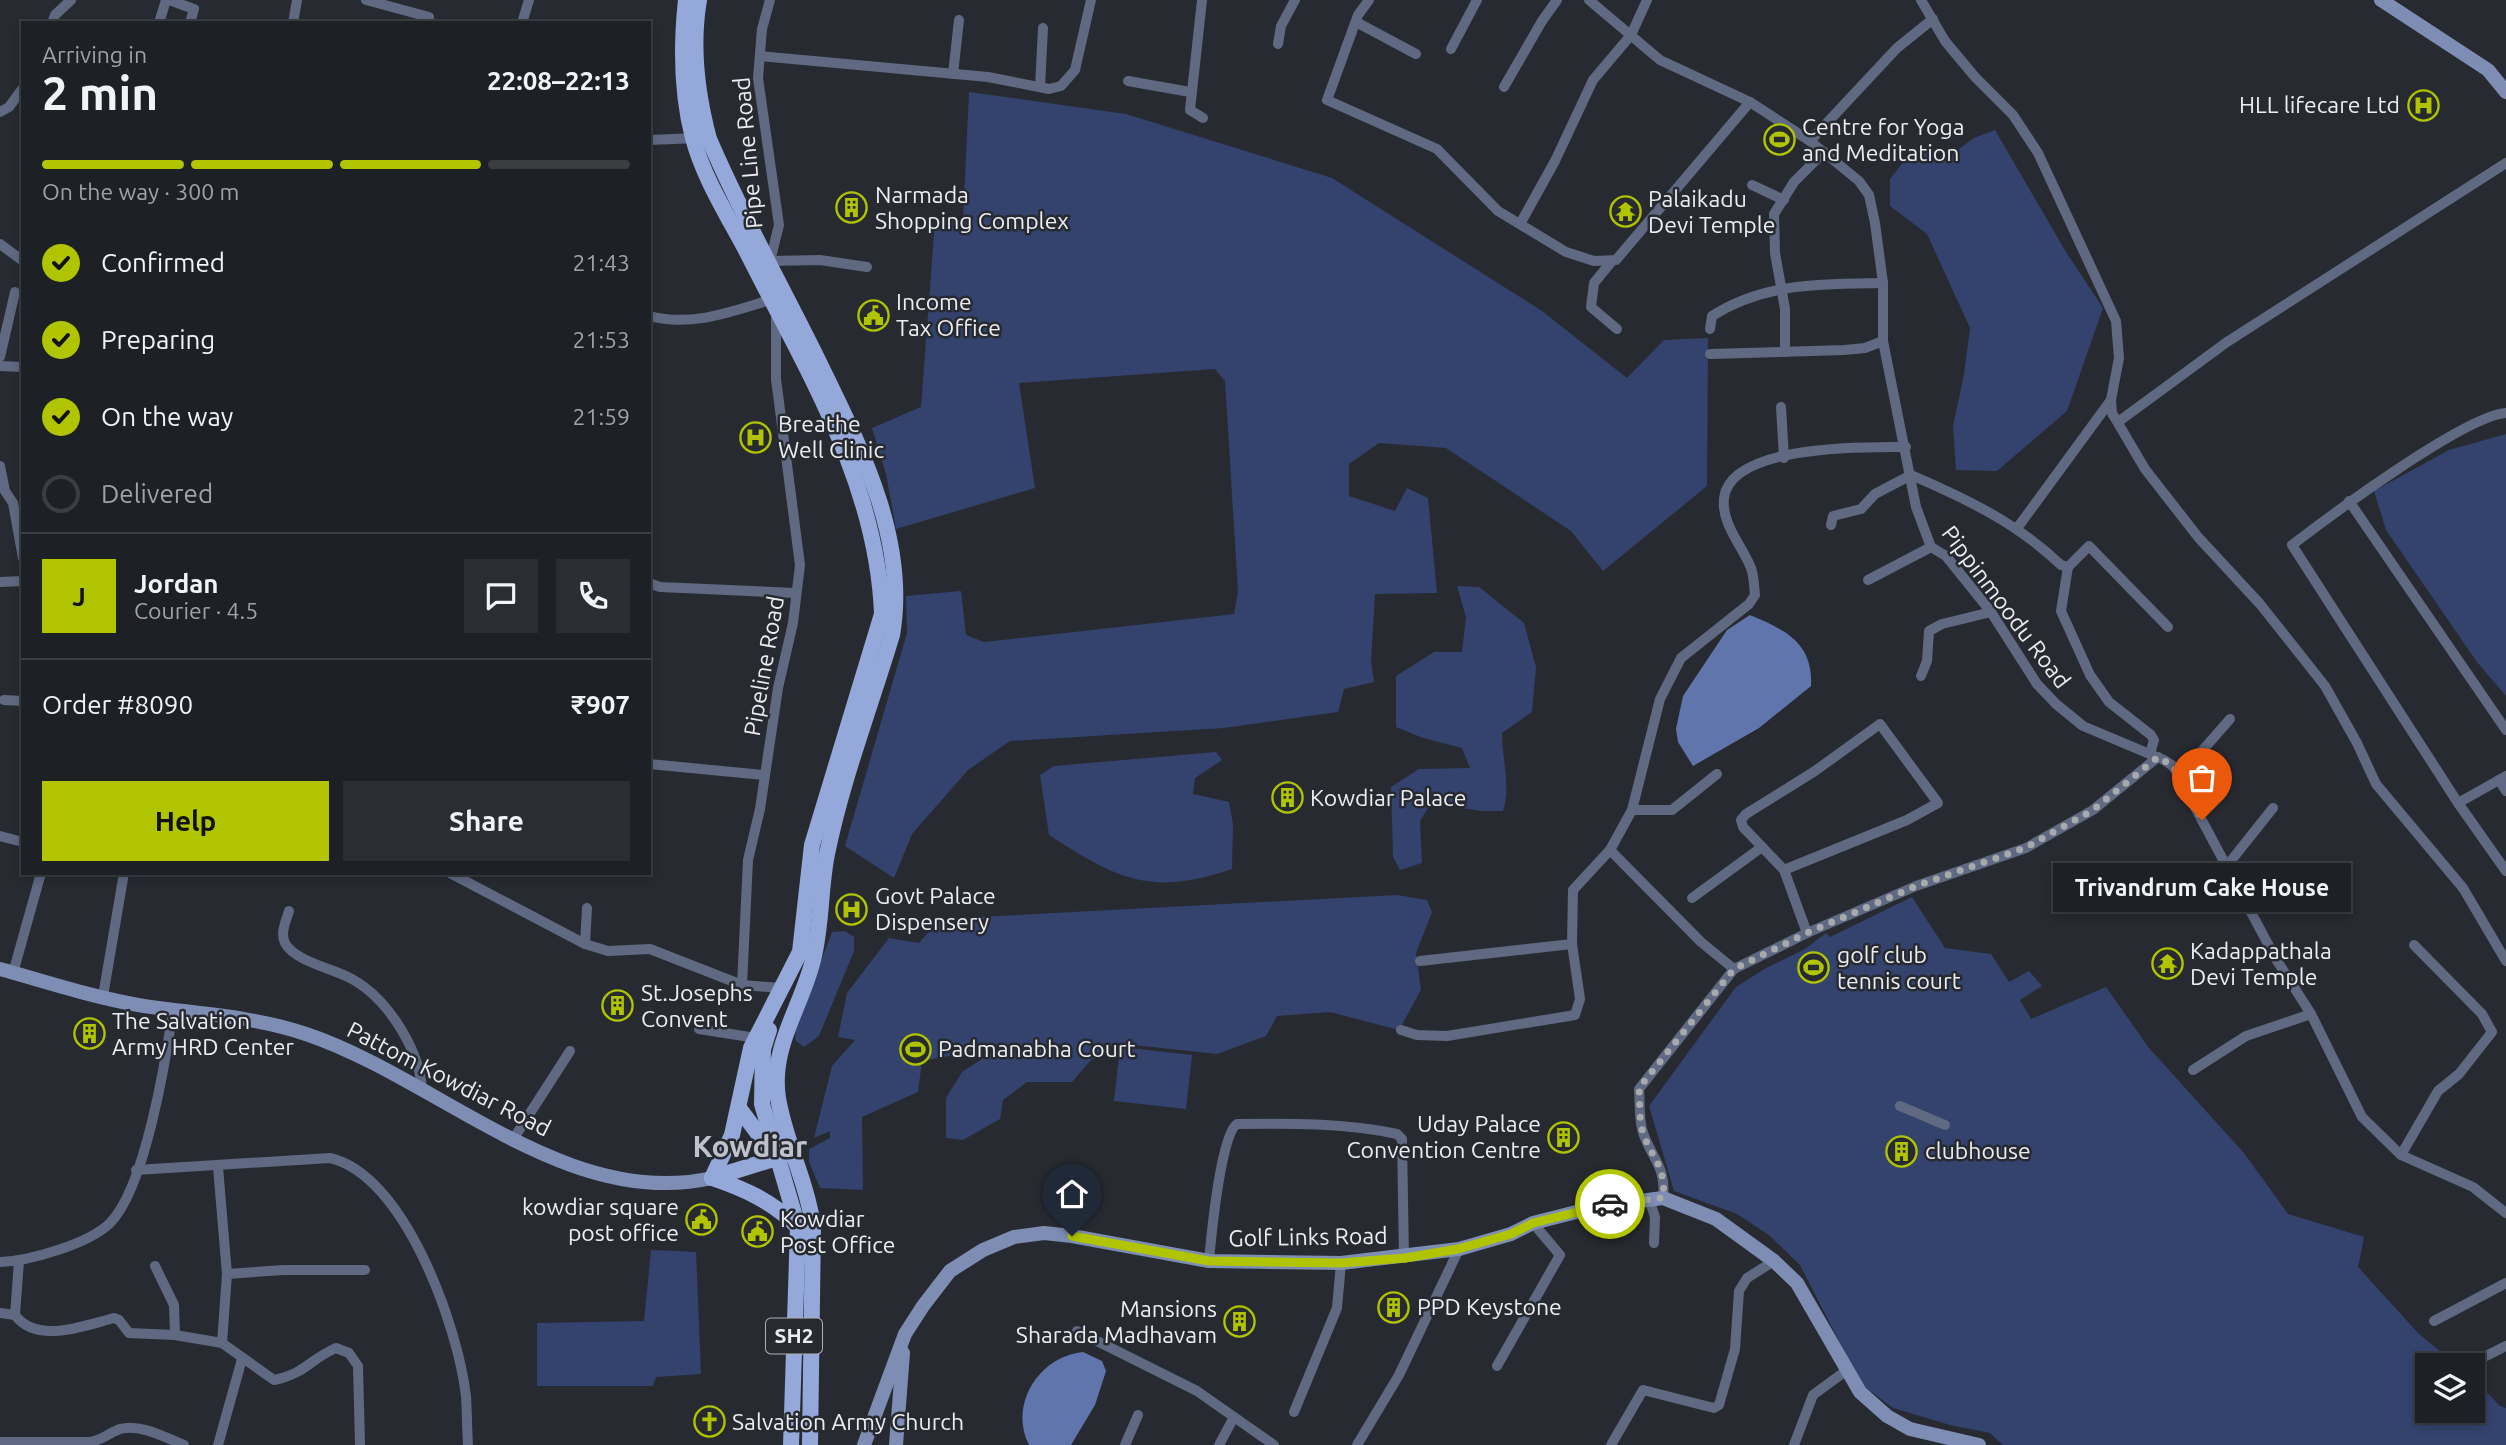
<!DOCTYPE html>
<html lang="en">
<head>
<meta charset="utf-8">
<style>
	body { margin:0; font-family:Ubuntu,sans-serif; background:#2a2d31; color:#f1f3f6; height:100vh; display:flex; flex-direction:column; font-size:26px; white-space:nowrap }
	* { box-sizing:border-box; margin:0 }
	p { font-size:23px; color:#a0a3a6 }
	.icon { flex:none; width:38px; height:38px; fill:none; stroke:currentColor; stroke-width:2; stroke-linecap:round; stroke-linejoin:round }
	.map { position:relative; flex:1; overflow:hidden }
	.drawer { position:absolute; left:21px; top:21px; width:630px; height:854px; display:flex; flex-direction:column; background:#1d2024; border-radius:0px; box-shadow:0 4px 10px #0003,0 0 0 2px #3b3e41 }
	.drawer>* { flex:none }
	.buttons { position:absolute; left:2415px; top:1353px; display:grid; gap:14px }
	.buttons a { display:grid; place-items:center; width:70px; height:70px; border-radius:0px; background:#1d2024; box-shadow:0 4px 10px #0003,0 0 0 2px #3b3e41; font-size:35px }
	.pin { position:absolute; display:grid; place-items:center; width:60px; height:60px; color:#fff; margin:-72px -30px; border-radius:50% 50% 50% 0; rotate:-45deg; box-shadow:0 0 7px #0007 }
	.pin .icon { rotate:45deg }
	.courier { position:absolute; display:grid; place-items:center; width:70px; height:70px; margin:-35px; border:5px solid #b0c500; border-radius:50%; background:#fff; color:#222; box-shadow:0 2px 9px #0007 }
	.bubble { position:absolute; height:49px; border-radius:0px; background:#1d2024; box-shadow:0 4px 10px #0003,0 0 0 2px #3b3e41; font-size:23px; font-weight:600; line-height:49px; text-align:center }
	.overview em { font-style:normal; font-weight:600 }
	.overview div { display:flex; flex-direction:column-reverse }
	.overview { display:flex; align-items:center; justify-content:space-between; height:119px; padding:0 21px }
	h1 { font-size:46px; font-weight:600; line-height:52px }
	.bar { display:grid; grid-template-columns:repeat(4,1fr); gap:10px 7px; align-content:center; height:84px; padding:0 21px }
	.bar i { height:9px; border-radius:5px; background:#3b3e41 }
	.bar .on { background:#b0c500 }
	.bar p { grid-column:span 4 }
	.line { display:flex; align-items:center; gap:18px; padding:0 21px; border-top:2px solid #3b3e41 }
	.line div { flex:1 }
	.round { display:grid; place-items:center; flex:none; width:74px; height:74px; border-radius:0px; background:#2a2d31 }
	ol { padding:0 21px; list-style:none }
	li { display:flex; align-items:center; gap:21px; height:77px }
	li p { margin-inline-start:auto }
	li .icon { padding:7px; border-radius:50%; background:#b0c500; color:#111; stroke-width:4 }
	li:last-child { color:#a0a3a6 }
	li i { width:38px; height:38px; border:4px solid #3b3e41; border-radius:50% }
	.primary-button { display:flex; gap:14px; margin-top:auto; padding:14px 21px }
	.primary-button a { flex:1; height:80px; border-radius:0px; background:#b0c500; color:#111; font-size:28px; font-weight:600; line-height:80px; text-align:center }
	.primary-button a+a { background:#2a2d31; color:#f1f3f6 }
	.map>svg:first-child { display:block }
	.green { fill:#33436e }
	.water { fill:#6075ab }
	.lines { fill:none; stroke-linecap:round; stroke-linejoin:round }
	.street { stroke:#5f6981; stroke-width:10 }
	.secondary { stroke:#7d8db3; stroke-width:14 }
	.primary { stroke:#94a8d9; stroke-width:16 }
	.done { stroke:#a7a9ad; stroke-width:7; stroke-dasharray:0 12.6 }
	.route { stroke:#b0c500; stroke-width:9 }
	.labels { text-anchor:middle; stroke-width:5; stroke-linejoin:round; paint-order:stroke }
	.shield { fill:#272a30; stroke:#b1b2b7; stroke-width:2 }
	.shield-label { font-size:21px; font-weight:bold; fill:#ecedf1 }
	.poi-label { font-size:23px; fill:#ecedf1; stroke:#272a30; text-anchor:start }
	.street-label { font-size:23px; fill:#ecedf1; stroke:#272a30 }
	.district-label { font-size:30px; font-weight:bold; fill:#bfc2ca; stroke:#272a30 }
</style>
</head>
<body>
<div class="map">
<svg width="2506" height="1445" viewBox="0 0 2506 1445">
	<rect width="100%" height="100%" fill="#272a30"/>
	<g class="green">
		<path d="M969,92L1126,114L1332,178L1542,311L1627,378L1664,340L1708,338L1707,486L1603,571L1571,531L1446,448L1379,443L1349,464V496L1395,511L1407,488L1428,498L1437,593L1375,594L1371,660L1374,682L1344,689L1338,712L1224,728L1010,741L968,770L912,834L894,878L845,846L907,633L906,596L961,591L966,635L984,642L1234,614L1238,592L1225,381L1215,369L1019,383L1035,488L896,529L886,474L872,428L921,407L935,220H963Z"/>
		<path d="M1995,130L2066,252L2103,308L2067,411L1997,471L1956,470L1953,426L1964,374L1970,328L1927,234L1890,206V179L1915,147L1944,160L1974,138Z"/>
		<path d="M2506,434V696L2477,662L2386,530L2374,491L2449,450Z"/>
		<path d="M1457,586L1479,587L1524,623L1536,667L1532,712L1502,733C1502,759 1511,786 1503,811H1481L1431,803L1420,821L1422,863L1400,870L1393,857L1391,787L1419,769L1470,768L1462,748L1423,738L1396,727V676L1434,652H1462L1466,617Z"/>
		<path d="M1216,752L1222,760L1195,778L1193,794L1229,802L1233,824L1232,869C1151,897 1117,879 1049,835L1040,775L1054,766Z"/>
		<path d="M1397,895L1427,900L1432,912L1416,953L1421,990L1399,1030L1330,1012L1277,1016L1266,1036L1217,1054L1115,1043L1090,1061L1072,1082H1027L1003,1100L1000,1119L963,1140L946,1138V1098L962,1072L1002,1046L922,1061L918,1092L862,1117L863,1190L820,1188L809,1162V1149L830,1138V1131L814,1138L832,1066L855,1040L838,1037L847,993L889,938L919,943L940,919Z"/>
		<path d="M1912,897L1945,948L1991,954L2009,982L2029,971L2042,986L2020,1000L2031,1019L2106,987L2149,1048L2244,1153L2288,1214L2364,1237L2358,1267L2419,1334L2457,1365H2427V1410H2473V1378L2500,1406L2506,1408V1445H2003L1990,1433L1950,1425L1893,1408L1861,1384L1800,1265L1769,1235L1737,1214L1674,1191L1649,1106L1736,987L1766,968L1805,949L1826,933L1830,937Z"/>
		<path d="M845,931L854,937V951L819,1036L804,1047L795,1040L796,1027L832,932Z"/>
		<path d="M1120,1047L1192,1055L1186,1109L1114,1101Z"/>
		<path d="M651,1250L696,1252L701,1374L656,1377L653,1386H537V1323L644,1321Z"/>
	</g>
	<g class="water">
		<path d="M1750,615C1786,630 1813,643 1811,686L1759,728L1693,766L1678,742L1676,729L1683,696L1727,630Z"/>
		<path d="M1083,1352L1102,1361L1106,1371L1095,1405L1071,1445H1029C1008,1404 1040,1356 1083,1352Z"/>
	</g>
	<g class="lines">
		<g class="street">
			<path d="M169,0L194,9L190,23"/>
			<path d="M366,0L429,17V23"/>
			<path d="M1202,0L1190,110L1203,118"/>
			<path d="M1369,0L1358,15L1327,100L1437,149L1498,211L1566,252L1594,261L1616,260L1750,102"/>
			<path d="M1589,0L1660,60L1750,102L1810,141L1859,181L1869,195L1875,223L1883,283V341L1916,507L1931,547L1946,556L1991,612L2037,684L2056,704L2083,726L2164,760L2173,766L2276,959L2311,1014L2362,1117L2401,1155L2473,1187L2506,1213"/>
			<path d="M1921,0L1945,41L1975,77L2013,115L2038,153L2116,321L2119,358L2111,400L2112,413L2145,469L2198,537L2260,604L2325,686L2357,743L2376,784L2463,888L2506,961"/>
			<path d="M1356,22L1416,54"/>
			<path d="M52,23L55,15L71,0"/>
			<path d="M159,23L166,0"/>
			<path d="M293,23L297,0"/>
			<path d="M522,23L529,0"/>
			<path d="M1278,44L1281,26L1295,0"/>
			<path d="M1451,49L1477,0"/>
			<path d="M760,56L988,77L1049,89L1061,86L1075,70L1091,0"/>
			<path d="M953,74L959,20"/>
			<path d="M1128,81L1190,92"/>
			<path d="M1040,87L1043,28"/>
			<path d="M1504,87L1542,21L1557,0"/>
			<path d="M0,112L9,107L23,88"/>
			<path d="M649,140L698,138"/>
			<path d="M1810,141L1897,48L1933,19"/>
			<path d="M1752,185L1784,200"/>
			<path d="M1520,224L1555,161L1593,80L1631,35L1647,0"/>
			<path d="M0,244L23,261"/>
			<path d="M770,261L779,225L758,78L762,29L770,0"/>
			<path d="M1612,261L1594,283L1591,307L1617,329"/>
			<path d="M765,264L770,261L820,260L867,267"/>
			<path d="M649,316C692,327 730,312 770,300"/>
			<path d="M1710,329L1712,316C1765,282 1823,284 1883,283"/>
			<path d="M1785,352V309L1775,253L1774,214L1794,182L1824,152"/>
			<path d="M1710,354L1844,350L1865,348L1883,341"/>
			<path d="M0,357L15,292"/>
			<path d="M0,366L23,367"/>
			<path d="M1781,407L1784,458"/>
			<path d="M2506,413C2464,416 2330,516 2292,545L2458,803L2506,871"/>
			<path d="M2118,422L2227,342L2506,163"/>
			<path d="M0,466L5,491L13,503L23,558"/>
			<path d="M2349,501L2506,730"/>
			<path d="M1831,525L1833,516L1861,509L1875,494L1911,475C1967,499 2017,523 2061,565L2068,567L2089,546L2168,627"/>
			<path d="M2018,527L2111,400"/>
			<path d="M2068,567L2061,611L2090,675L2109,702L2151,735L2154,740L2150,754"/>
			<path d="M1868,580L1931,547"/>
			<path d="M0,582L23,581"/>
			<path d="M649,583L660,587L795,593"/>
			<path d="M1921,676L1927,661L1929,631L1942,624L1991,612"/>
			<path d="M4,700L23,701"/>
			<path d="M649,764L764,775"/>
			<path d="M2179,777L2230,719"/>
			<path d="M2499,780L2506,791"/>
			<path d="M2458,803L2506,776"/>
			<path d="M1632,810H1672L1717,774"/>
			<path d="M0,836L23,842"/>
			<path d="M1610,850L1701,942L1734,969"/>
			<path d="M2226,867L2273,808"/>
			<path d="M1784,870L1907,820L1938,803L1880,724L1815,771L1746,814L1741,820L1743,827L1784,870L1807,933"/>
			<path d="M450,873L585,944L608,951L650,949L742,985L781,988"/>
			<path d="M1692,898L1762,847"/>
			<path d="M289,911C286,921 280,933 285,943C294,960 329,968 346,976C385,994 418,1046 422,1088"/>
			<path d="M585,944L587,908"/>
			<path d="M1420,961L1572,944"/>
			<path d="M13,973L41,873"/>
			<path d="M742,985L748,860L760,809L778,688L793,623L800,565L776,379V314"/>
			<path d="M103,996L124,873"/>
			<path d="M699,1029L756,1038"/>
			<path d="M1401,1030L1417,1035L1447,1036L1575,1015L1580,999L1572,944L1573,890L1610,850L1632,810L1660,699L1681,658L1749,604L1755,595C1754,586 1754,576 1751,568C1742,545 1721,524 1724,498C1731,444 1866,447 1906,447"/>
			<path d="M2193,1070L2246,1036L2311,1014"/>
			<path d="M1900,1106L1945,1125"/>
			<path d="M514,1138L570,1051"/>
			<path d="M2401,1155L2438,1091L2459,1074L2492,1032L2482,1014L2414,945"/>
			<path d="M136,1170L330,1158C405,1175 458,1327 466,1396C467,1412 467,1429 468,1445"/>
			<path d="M1663,1198C1667,1165 1649,1156 1642,1129C1639,1117 1640,1101 1639,1089L1734,969L1807,933L1916,886L2026,848L2093,810L2158,757"/>
			<path d="M1649,1199L1655,1217L1654,1243"/>
			<path d="M19,1261L15,1315C37,1345 86,1325 114,1318L119,1320L129,1333L175,1335"/>
			<path d="M1209,1261C1211,1238 1221,1133 1237,1124C1289,1123 1346,1123 1397,1134L1402,1139L1404,1258"/>
			<path d="M0,1262C29,1261 89,1244 110,1223C145,1188 166,1060 173,1009"/>
			<path d="M155,1266L174,1305L175,1335L222,1343L227,1274L218,1167"/>
			<path d="M227,1274L283,1270H365"/>
			<path d="M0,1313L15,1315"/>
			<path d="M2434,1321L2506,1283"/>
			<path d="M1077,1331L1197,1391L1274,1445"/>
			<path d="M222,1343L274,1380C305,1374 310,1359 336,1348L349,1353L358,1366L360,1445"/>
			<path d="M2474,1362L2506,1346"/>
			<path d="M1497,1366L1560,1255L1533,1223"/>
			<path d="M1294,1412L1337,1308L1341,1263"/>
			<path d="M0,1442H90C102,1440 109,1433 120,1429C140,1423 166,1438 184,1445"/>
			<path d="M218,1445L242,1359"/>
			<path d="M1125,1445L1138,1415"/>
			<path d="M1219,1445L1234,1417"/>
			<path d="M1357,1445L1399,1375L1459,1249"/>
			<path d="M1611,1445L1643,1390L1714,1408L1719,1405L1735,1349L1739,1291L1747,1278L1774,1261"/>
			<path d="M1794,1445L1813,1395L1847,1370"/>
		</g>
		<g class="secondary">
			<path d="M2381,0L2488,70L2506,92"/>
			<path d="M0,969C47,982 95,998 144,1006C199,1014 253,1016 306,1034C437,1078 567,1211 712,1178"/>
			<path d="M864,1445L905,1334L923,1306L950,1271L983,1250L1014,1237L1044,1233L1072,1236L1209,1261L1341,1263L1459,1249L1511,1234L1533,1223L1600,1206L1663,1198L1716,1219L1774,1261L1797,1283L1860,1392L1887,1416L1910,1429L1979,1445"/>
			<path d="M896,1445L903,1353"/>
		</g>
		<g class="primary">
			<path d="M686,0C681,46 681,92 693,138C704,180 730,219 750,258C807,371 877,483 882,614L812,845L800,952L751,1048L732,1135L712,1178"/>
			<path d="M699,0C691,47 697,94 709,139C741,214 781,285 817,358C858,443 909,538 892,635C870,708 842,780 827,854C820,889 822,925 813,960C802,1006 770,1047 778,1098C785,1141 807,1182 813,1226L810,1445"/>
			<path d="M769,1030L763,1049L762,1104L798,1227L791,1445"/>
			<path d="M739,1108L771,1151"/>
			<path d="M712,1178C745,1189 771,1201 796,1225"/>
			<path d="M712,1178L783,1156"/>
		</g>
	</g>
	<g class="lines">
		<path class="done" d="M1610,1204L1663,1198C1667,1165 1649,1156 1642,1129C1639,1116 1640,1101 1639,1088L1734,969L1807,933L1916,886L2025,848L2093,810L2158,757L2173,766L2202,820"/>
		<path class="route" d="M1072,1236L1209,1261L1341,1263L1405,1258L1458,1249L1511,1234L1533,1223L1610,1204"/>
	</g>
	<defs>
		<symbol id="hospital-ring" viewBox="-11 -11 22 22"><circle r="9.5" fill="#272a30" stroke="#b0c500" stroke-width="1.5"/><path d="M-5-5h3v3.5h4V-5h3V5h-3V1.5h-4V5h-3Z" fill="#b0c500"/></symbol>
		<symbol id="stadium-ring" viewBox="-11 -11 22 22"><circle r="9.5" fill="#272a30" stroke="#b0c500" stroke-width="1.5"/><path d="M0-5a6.5 5 0 1 0 0 10a6.5 5 0 1 0 0-10ZM-3.5-1.8h7v3.6h-7Z" fill="#b0c500"/></symbol>
		<symbol id="building-ring" viewBox="-11 -11 22 22"><circle r="9.5" fill="#272a30" stroke="#b0c500" stroke-width="1.5"/><path d="M-4-6H4V6H1V3H-1V6H-4ZM-2.5-4.3h1.7v1.8h-1.7ZM.8-4.3h1.7v1.8H.8ZM-2.5-1h1.7V.8h-1.7ZM.8-1h1.7V.8H.8Z" fill="#b0c500"/></symbol>
		<symbol id="temple-ring" viewBox="-11 -11 22 22"><circle r="9.5" fill="#272a30" stroke="#b0c500" stroke-width="1.5"/><path d="M0-6L5-2H3V0L6.5 2.5H4V6H1.5V3h-3V6H-4V2.5H-6.5L-3 0V-2H-5Z" fill="#b0c500"/></symbol>
		<symbol id="civic-ring" viewBox="-11 -11 22 22"><circle r="9.5" fill="#272a30" stroke="#b0c500" stroke-width="1.5"/><path d="M-.6-6.5H3V-4.5H.6V-3L4-1V1h2V6H-6V1h2V-1L-.6-3ZM-1.2 2.5V6h2.4V2.5Z" fill="#b0c500"/></symbol>
		<symbol id="church-ring" viewBox="-11 -11 22 22"><circle r="9.5" fill="#272a30" stroke="#b0c500" stroke-width="1.5"/><path d="M-1.2-6h2.4v3.5h3.3v2.4h-3.3V6h-2.4V-.1h-3.3v-2.4h3.3Z" fill="#b0c500"/></symbol>
	</defs>
	<g fill-rule="evenodd">
		<use href="#hospital-ring" x="2406" y="88" width="35" height="35"/>
		<use href="#stadium-ring" x="1762" y="122" width="35" height="35"/>
		<use href="#building-ring" x="834" y="190" width="35" height="35"/>
		<use href="#temple-ring" x="1608" y="194" width="35" height="35"/>
		<use href="#civic-ring" x="856" y="298" width="35" height="35"/>
		<use href="#hospital-ring" x="738" y="420" width="35" height="35"/>
		<use href="#building-ring" x="1270" y="780" width="35" height="35"/>
		<use href="#hospital-ring" x="834" y="892" width="35" height="35"/>
		<use href="#temple-ring" x="2150" y="946" width="35" height="35"/>
		<use href="#stadium-ring" x="1796" y="950" width="35" height="35"/>
		<use href="#building-ring" x="600" y="988" width="35" height="35"/>
		<use href="#building-ring" x="72" y="1016" width="35" height="35"/>
		<use href="#stadium-ring" x="898" y="1032" width="35" height="35"/>
		<use href="#building-ring" x="1546" y="1120" width="35" height="35"/>
		<use href="#building-ring" x="1884" y="1134" width="35" height="35"/>
		<use href="#civic-ring" x="684" y="1202" width="35" height="35"/>
		<use href="#civic-ring" x="740" y="1214" width="35" height="35"/>
		<use href="#building-ring" x="1376" y="1290" width="35" height="35"/>
		<use href="#building-ring" x="1222" y="1304" width="35" height="35"/>
		<use href="#church-ring" x="692" y="1404" width="35" height="35"/>
	</g>
	<g class="labels">
		<rect class="shield" x="766" y="1318.5" width="56" height="35" rx="5"/>
		<g class="shield-label">
			<text x="794" y="1343">SH2</text>
		</g>
		<g class="poi-label">
			<text x="2400" y="113" text-anchor="end">HLL lifecare Ltd</text>
			<text x="1802" y="135">Centre for Yoga<tspan x="1802" dy="26">and Meditation</tspan></text>
			<text x="875" y="203">Narmada<tspan x="875" dy="26">Shopping Complex</tspan></text>
			<text x="1648" y="207">Palaikadu<tspan x="1648" dy="26">Devi Temple</tspan></text>
			<text x="896" y="310">Income<tspan x="896" dy="26">Tax Office</tspan></text>
			<text x="778" y="432">Breathe<tspan x="778" dy="26">Well Clinic</tspan></text>
			<text x="1310" y="806">Kowdiar Palace</text>
			<text x="875" y="904">Govt Palace<tspan x="875" dy="26">Dispensery</tspan></text>
			<text x="2190" y="959">Kadappathala<tspan x="2190" dy="26">Devi Temple</tspan></text>
			<text x="1837" y="963">golf club<tspan x="1837" dy="26">tennis court</tspan></text>
			<text x="641" y="1001">St.Josephs<tspan x="641" dy="26">Convent</tspan></text>
			<text x="112" y="1029">The Salvation<tspan x="112" dy="26">Army HRD Center</tspan></text>
			<text x="938" y="1057">Padmanabha Court</text>
			<text x="1541" y="1132" text-anchor="end">Uday Palace<tspan x="1541" dy="26">Convention Centre</tspan></text>
			<text x="1925" y="1159">clubhouse</text>
			<text x="679" y="1215" text-anchor="end">kowdiar square<tspan x="679" dy="26">post office</tspan></text>
			<text x="780" y="1227">Kowdiar<tspan x="780" dy="26">Post Office</tspan></text>
			<text x="1417" y="1315">PPD Keystone</text>
			<text x="1217" y="1317" text-anchor="end">Mansions<tspan x="1217" dy="26">Sharada Madhavam</tspan></text>
			<text x="732" y="1430">Salvation Army Church</text>
		</g>
		<g class="street-label">
			<text transform="translate(748 153) rotate(-95)" y="8">Pipe Line Road</text>
			<text transform="translate(2006 607) rotate(53)" y="8">Pippinmoodu Road</text>
			<text transform="translate(764 666) rotate(-80)" y="8">Pipeline Road</text>
			<text transform="translate(449 1079) rotate(27)" y="8">Pattom Kowdiar Road</text>
			<text transform="translate(1308 1237) rotate(-1)" y="8">Golf Links Road</text>
		</g>
		<g class="district-label">
			<text x="750" y="1157">Kowdiar</text>
		</g>
	</g>
</svg>
<div class="buttons">
<a><svg class="icon" aria-label="layers" viewBox="0 0 24 24"><path d="M12 4l9 5-9 5-9-5zM3 14l9 5 9-5"/></svg></a>
</div>
<div class="pin" style="left:2202px;top:820px;background:#ea580c"><svg class="icon" aria-label="bag" viewBox="0 0 24 24"><path d="M5 8h14l-1 12H6zM9 8a3 3 0 0 1 6 0"/></svg></div>
<div class="pin" style="left:1072px;top:1236px;background:#1f2937"><svg class="icon" aria-label="home" viewBox="0 0 24 24"><path d="M3 11l9-7 9 7M6 9v11h12V9"/></svg></div>
<div class="courier" style="left:1610px;top:1204px"><svg class="icon" aria-label="car" viewBox="0 0 24 24"><path d="M5 17H2v-5l4-1 3-4h7l3 4 3 1v5h-3M9 17h6M6 11h13"/><circle cx="7" cy="17" r="2"/><circle cx="17" cy="17" r="2"/></svg></div>
<div class="bubble" style="left:2053px;top:863px;width:298px">Trivandrum Cake House</div>
<section class="drawer">
<div class="overview"><div><h1>2 min</h1><p>Arriving in</p></div><em>22:08–22:13</em></div>
<div class="bar"><i class="on"></i><i class="on"></i><i class="on"></i><i></i><p>On the way · 300 m</p></div>
<ol>
<li><svg class="icon" aria-label="check" viewBox="0 0 24 24"><path d="M5 12l5 5 9-10"/></svg>Confirmed<p>21:43</p></li>
<li><svg class="icon" aria-label="check" viewBox="0 0 24 24"><path d="M5 12l5 5 9-10"/></svg>Preparing<p>21:53</p></li>
<li><svg class="icon" aria-label="check" viewBox="0 0 24 24"><path d="M5 12l5 5 9-10"/></svg>On the way<p>21:59</p></li>
<li><i></i>Delivered</li>
</ol>
<div class="line" style="height:126px"><b class="round" style="background:#b0c500;color:#111">J</b><div><b>Jordan</b><p>Courier · 4.5</p></div><a class="round"><svg class="icon" aria-label="chat" viewBox="0 0 24 24"><path d="M4 5h16v11H9l-5 4z"/></svg></a><a class="round"><svg class="icon" aria-label="phone" viewBox="0 0 24 24"><path d="M5 4h4l2 5-3 2q2 4 5 5l2-3 5 2v4C11 20 4 13 5 4z"/></svg></a></div>
<div class="line" style="height:91px"><div>Order #8090</div><b>₹907</b></div>
<div class="primary-button"><a>Help</a><a>Share</a></div>
</section>
</div>
</body>
</html>
